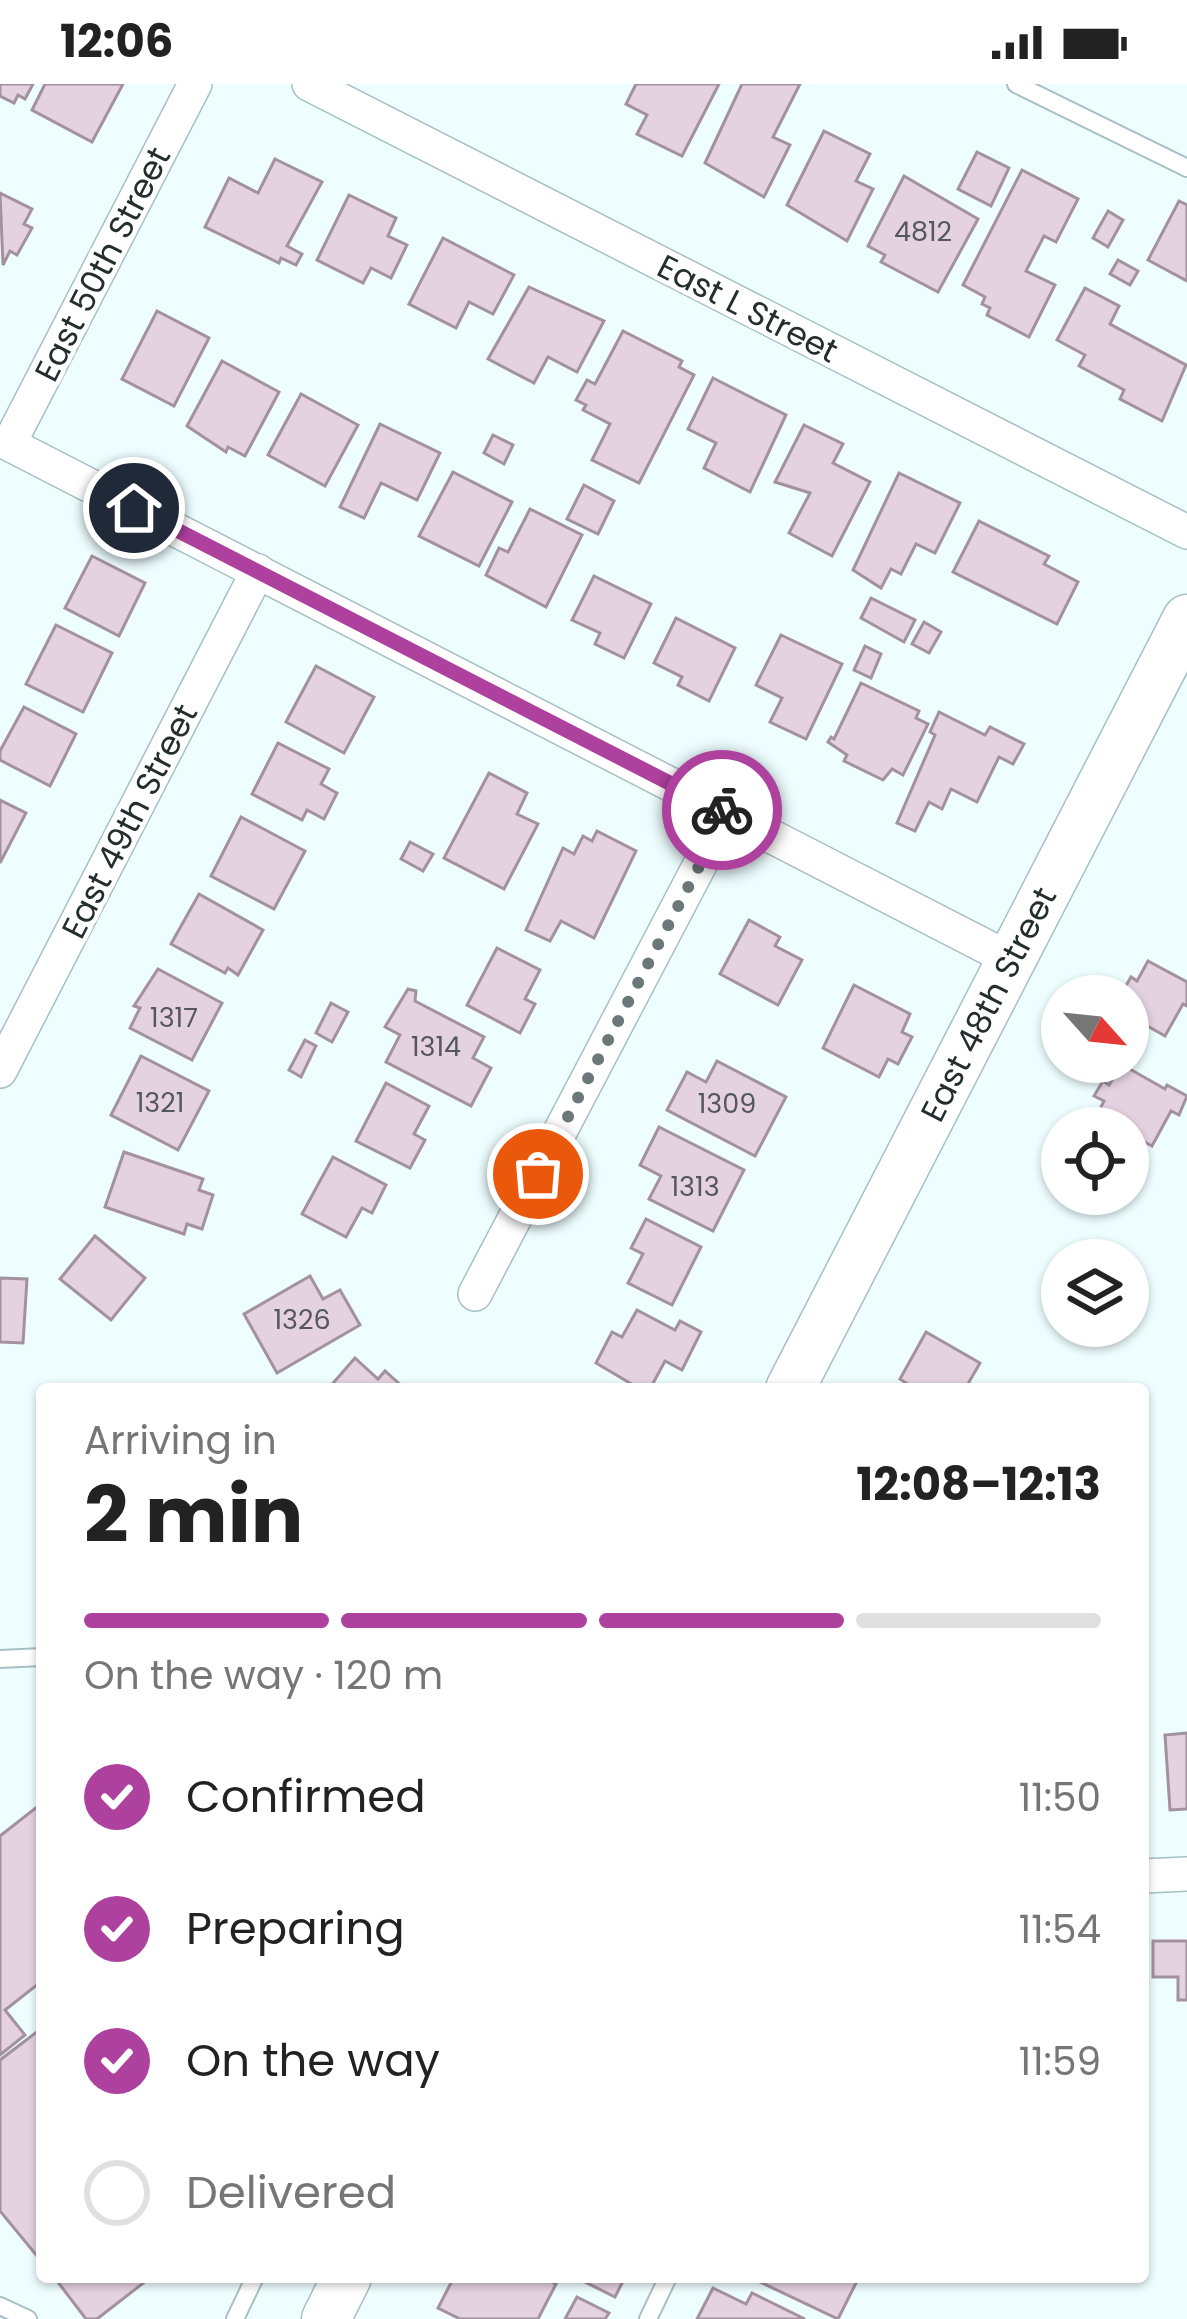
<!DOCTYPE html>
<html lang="en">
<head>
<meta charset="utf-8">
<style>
	body { margin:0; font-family:Poppins,sans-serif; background:#f2f2f2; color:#222; height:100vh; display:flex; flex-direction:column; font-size:45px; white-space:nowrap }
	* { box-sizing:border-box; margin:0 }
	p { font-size:39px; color:#767676 }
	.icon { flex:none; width:66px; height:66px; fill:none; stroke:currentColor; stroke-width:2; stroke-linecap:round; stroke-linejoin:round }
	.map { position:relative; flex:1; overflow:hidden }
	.side { position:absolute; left:36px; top:1299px; width:1113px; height:900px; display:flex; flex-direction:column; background:#fff; border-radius:12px; box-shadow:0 3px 9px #0004 }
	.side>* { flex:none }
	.needle { width:78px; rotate:117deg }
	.controls { position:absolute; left:1041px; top:891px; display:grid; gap:24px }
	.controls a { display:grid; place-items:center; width:108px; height:108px; border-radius:50%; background:#fff; box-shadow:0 3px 9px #0004; font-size:60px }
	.pin { position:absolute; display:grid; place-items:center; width:102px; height:102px; color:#fff; margin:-51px; border:6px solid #fff; border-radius:50%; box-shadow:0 3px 12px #0007 }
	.courier { position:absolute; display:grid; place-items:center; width:120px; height:120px; margin:-60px; border:9px solid #ae409e; border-radius:50%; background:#fff; color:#222; box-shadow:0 3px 15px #0007 }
	.summary em { font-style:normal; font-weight:700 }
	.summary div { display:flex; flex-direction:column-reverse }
	.summary { display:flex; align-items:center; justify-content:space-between; height:204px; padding:0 48px }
	h1 { font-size:78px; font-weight:700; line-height:90px }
	.bar { display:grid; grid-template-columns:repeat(4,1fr); gap:18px 12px; align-content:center; height:144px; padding:0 48px }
	.bar i { height:15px; border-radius:9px; background:#e0e0e0 }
	.bar .on { background:#ae409e }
	.bar p { grid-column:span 4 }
	ol { padding:0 48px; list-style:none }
	li { display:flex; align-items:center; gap:36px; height:132px }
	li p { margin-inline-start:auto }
	li .icon { padding:12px; border-radius:50%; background:#ae409e; color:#fff; stroke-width:4 }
	li:last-child { color:#767676 }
	li i { width:66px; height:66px; border:6px solid #e0e0e0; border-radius:50% }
	.status { display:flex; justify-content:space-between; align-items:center; height:84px; padding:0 60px; background:#fff; direction:ltr }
	.status svg { height:33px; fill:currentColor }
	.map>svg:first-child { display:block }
	.building { fill:#e5d2e1; stroke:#a3919f; stroke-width:3 }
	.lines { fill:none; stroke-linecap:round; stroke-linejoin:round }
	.lane-casing { stroke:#a7c0c3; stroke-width:20 }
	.street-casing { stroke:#a7c0c3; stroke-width:36 }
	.secondary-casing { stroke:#a7c0c3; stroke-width:51 }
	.lane { stroke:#fff; stroke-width:16 }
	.street { stroke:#fff; stroke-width:33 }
	.secondary { stroke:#fff; stroke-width:48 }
	.done { stroke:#6b7778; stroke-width:12; stroke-dasharray:0 21.6 }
	.route { stroke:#ae409e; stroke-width:15 }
	.labels { text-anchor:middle; stroke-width:9; stroke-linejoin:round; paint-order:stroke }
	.number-label { font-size:27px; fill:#54575c }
	.street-label { font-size:33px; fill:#242e2f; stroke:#fff }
</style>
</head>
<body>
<div class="status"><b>12:06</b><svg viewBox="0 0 49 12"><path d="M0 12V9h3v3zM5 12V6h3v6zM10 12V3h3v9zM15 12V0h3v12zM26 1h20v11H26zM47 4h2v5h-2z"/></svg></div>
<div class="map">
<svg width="1187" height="2235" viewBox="0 0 1187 2235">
	<rect width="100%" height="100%" fill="#eefeff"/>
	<g class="building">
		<path d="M0,0H33L25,15L18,11L14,19L0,12Z"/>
		<path d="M45,0H123L92,58L32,26Z"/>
		<path d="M636,0H719L682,72L637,50L647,31L626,20Z"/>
		<path d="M742,0H800L773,53L790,61L764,113L705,79Z"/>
		<path d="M824,47L870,70L856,97L873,105L847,157L787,121Z"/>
		<path d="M977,68L1009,84L991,122L958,105Z"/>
		<path d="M275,75L322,98L287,162L302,170L296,181L281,174L279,179L205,143L229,94L258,109Z"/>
		<path d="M1022,86L1078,115L1056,158L1044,152L1026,187L1055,201L1029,253L987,231L990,224L982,220L985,213L963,201Z"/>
		<path d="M904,92L978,135L938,208L881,178L885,171L868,162Z"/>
		<path d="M0,109L32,125L24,140L32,144L17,171L10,167L3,181Z"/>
		<path d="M349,111L396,134L388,152L407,161L391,194L371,184L363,199L317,176Z"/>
		<path d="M1179,117L1187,121V197L1148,176Z"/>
		<path d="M1108,127L1123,136L1108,163L1093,154Z"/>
		<path d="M443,154L514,191L493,230L469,218L456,244L409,220Z"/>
		<path d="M1118,176L1138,187L1130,201L1110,190Z"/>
		<path d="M529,203L604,237L577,288L548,273L534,299L488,275Z"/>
		<path d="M1085,204L1119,222L1110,240L1186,281L1162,337L1120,315L1124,306L1079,282L1085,271L1057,256Z"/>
		<path d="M157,227L209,254L174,322L122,295Z"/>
		<path d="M623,247L682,277L679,283L694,291L639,399L592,376L610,340L583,326L586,321L576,316L587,296L595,300Z"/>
		<path d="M222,277L279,308L245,372L228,363L226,368L187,342Z"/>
		<path d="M713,294L786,331L750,408L704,384L716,359L688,345Z"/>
		<path d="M301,310L358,341L325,402L268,371Z"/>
		<path d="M380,340L440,369L417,416L381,399L364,434L340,423Z"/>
		<path d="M804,341L843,360L833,379L870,398L832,472L789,449L810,409L775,398Z"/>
		<path d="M493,351L513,361L504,380L484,369Z"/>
		<path d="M453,388L512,418L479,482L419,452Z"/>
		<path d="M899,389L960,419L935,469L916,460L901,490L891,485L881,504L853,486Z"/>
		<path d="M584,401L614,417L598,450L567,435Z"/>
		<path d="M530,425L582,451L546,523L486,491L499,464L508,468Z"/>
		<path d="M979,437L1049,472L1044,480L1078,498L1057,540L953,488Z"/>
		<path d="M92,472L145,499L119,552L65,524Z"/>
		<path d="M594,492L651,520L624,574L595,560L600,549L572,536Z"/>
		<path d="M871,514L915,536L904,558L861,534Z"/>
		<path d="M676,534L735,564L709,617L678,601L682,593L654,579Z"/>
		<path d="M924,538L941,548L929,569L912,560Z"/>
		<path d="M56,541L112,569L83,628L26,600Z"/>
		<path d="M781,551L842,580L806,655L770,638L782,614L756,601Z"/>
		<path d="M865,562L881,570L871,594L854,586Z"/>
		<path d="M316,582L374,613L344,669L286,638Z"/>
		<path d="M861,599L919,627L916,634L928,640L903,691L892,685L883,696L844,677L847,671L828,658L831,653L834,655Z"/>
		<path d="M24,623L76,650L50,702L0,676V667Z"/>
		<path d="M939,628L985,651L990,643L1024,660L1013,680L999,673L977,718L951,705L942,725L929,718L915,747L897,739L935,651L930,648Z"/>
		<path d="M278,659L329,685L321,700L337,709L324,735L307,726L302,736L252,710Z"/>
		<path d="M489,689L527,709L517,730L538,740L504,805L444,774Z"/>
		<path d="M0,716L26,729L0,779Z"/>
		<path d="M241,733L305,767L274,825L211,792Z"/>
		<path d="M597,747L636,767L594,854L561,837L550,857L526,846L563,764L574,770L583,752L592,757Z"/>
		<path d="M410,758L433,770L423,787L401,775Z"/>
		<path d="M199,810L263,846L238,891L228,884L225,889L171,860Z"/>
		<path d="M749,836L780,853L775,862L802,876L778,921L720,890Z"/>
		<path d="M497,864L540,886L525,915L535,920L520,949L467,921Z"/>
		<path d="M1148,877L1187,898V922L1183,920L1165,952L1128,931V912H1120L1131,893L1137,897Z"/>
		<path d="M158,885L222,919L192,976L130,944L140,924L134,922Z"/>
		<path d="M854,901L910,930L902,948L912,953L898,980L888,975L879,993L823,964Z"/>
		<path d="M408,905L416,907L415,917L484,953L473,974L491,984L471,1022L386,978L400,951L385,943Z"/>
		<path d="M331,919L348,928L332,958L316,949Z"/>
		<path d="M305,956L316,962L301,993L289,986Z"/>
		<path d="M141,972L209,1007L178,1066L111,1031Z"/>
		<path d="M717,977L786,1013L755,1072L667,1026L687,988L706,998Z"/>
		<path d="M1121,980L1165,1005L1167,1001L1187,1012L1179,1031L1171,1027L1152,1062L1128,1049V1044H1120L1097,1031L1104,1017L1094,1012L1103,997L1109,1001Z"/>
		<path d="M386,999L429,1022L414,1050L425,1056L410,1084L356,1057Z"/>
		<path d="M659,1043L744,1086L713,1147L649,1115L661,1092L640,1081Z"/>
		<path d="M124,1068L203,1095L199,1106L213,1111L202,1145L187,1140L184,1150L105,1123Z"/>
		<path d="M333,1073L386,1101L372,1129L362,1124L346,1153L302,1130Z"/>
		<path d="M646,1135L701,1163L672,1221L628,1199L643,1170L631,1164Z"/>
		<path d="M95,1152L145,1194L111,1236L60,1195Z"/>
		<path d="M310,1192L323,1215L340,1206L360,1241L277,1289L244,1230Z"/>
		<path d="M0,1194L27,1195L23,1259L0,1258Z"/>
		<path d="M637,1226L675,1246L680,1237L701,1248L682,1286L665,1277L650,1305H640L596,1279L612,1248L622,1253Z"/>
		<path d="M926,1248L980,1279L965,1305H915L900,1295Z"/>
		<path d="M355,1274L378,1295L385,1287L405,1305H328Z"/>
		<path d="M1187,1649V1725L1170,1726L1165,1651Z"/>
		<path d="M42,1719V1897L5,1926L25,1951L0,1971V1752Z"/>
		<path d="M1153,1857H1187V1916H1178V1893H1153Z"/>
		<path d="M42,1944V2178L0,2127V1976Z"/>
		<path d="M54,2193H151L97,2235H86Z"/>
		<path d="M454,2193H541L556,2200L538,2235H460L438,2224Z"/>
		<path d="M585,2193H625L615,2213L583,2197Z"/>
		<path d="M762,2193H859L838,2235L760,2198Z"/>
		<path d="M713,2204L746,2220L752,2209L805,2235H697Z"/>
		<path d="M577,2213L609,2229L605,2235H565Z"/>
	</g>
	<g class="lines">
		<defs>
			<g id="lane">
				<path d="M1016,0L1187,84"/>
				<path d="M0,1575L42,1573"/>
				<path d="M0,2222L28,2235"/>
				<path d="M235,2235L255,2193"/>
				<path d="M648,2235L668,2193"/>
			</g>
			<g id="street">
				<path d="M195,0L9,360L1010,875"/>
				<path d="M309,0L1187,448"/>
				<path d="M0,987L258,487"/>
				<path d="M475,1210L727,729"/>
				<path d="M1143,1792L1187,1790"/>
			</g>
			<g id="secondary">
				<path d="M790,1305L1187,535"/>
				<path d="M326,2235L347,2193"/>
			</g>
		</defs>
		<use href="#lane" class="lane-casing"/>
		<use href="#street" class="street-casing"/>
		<use href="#secondary" class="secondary-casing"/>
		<use href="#lane" class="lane"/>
		<use href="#street" class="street"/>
		<use href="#secondary" class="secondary"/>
	</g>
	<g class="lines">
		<path class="done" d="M538,1090L727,729L722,726"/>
		<path class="route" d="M134,424L722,726"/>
	</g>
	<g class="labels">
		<g class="number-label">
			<text x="923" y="157">4812</text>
			<text x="174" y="943">1317</text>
			<text x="436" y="972">1314</text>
			<text x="160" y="1028">1321</text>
			<text x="727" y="1029">1309</text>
			<text x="695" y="1112">1313</text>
			<text x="302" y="1245">1326</text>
		</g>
		<g class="street-label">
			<text transform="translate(102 180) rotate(-63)" y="12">East 50th Street</text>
			<text transform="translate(748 224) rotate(27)" y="12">East L Street</text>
			<text transform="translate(129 737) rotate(-63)" y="12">East 49th Street</text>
			<text transform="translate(988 920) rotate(-63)" y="12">East 48th Street</text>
		</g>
	</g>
</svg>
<div class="controls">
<a><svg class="needle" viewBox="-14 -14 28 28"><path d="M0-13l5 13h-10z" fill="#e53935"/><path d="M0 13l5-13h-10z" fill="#767676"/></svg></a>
<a><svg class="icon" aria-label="locate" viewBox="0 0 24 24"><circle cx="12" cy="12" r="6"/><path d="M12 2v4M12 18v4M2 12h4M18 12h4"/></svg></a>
<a><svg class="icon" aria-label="layers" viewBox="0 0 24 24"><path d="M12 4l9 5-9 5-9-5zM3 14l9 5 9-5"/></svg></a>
</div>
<div class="pin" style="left:538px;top:1090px;background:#ea580c"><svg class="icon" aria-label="bag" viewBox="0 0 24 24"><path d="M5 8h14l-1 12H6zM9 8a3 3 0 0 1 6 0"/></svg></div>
<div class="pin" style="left:134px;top:424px;background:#1f2937"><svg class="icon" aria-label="home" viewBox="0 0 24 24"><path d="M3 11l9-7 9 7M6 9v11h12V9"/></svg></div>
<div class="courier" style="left:722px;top:726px"><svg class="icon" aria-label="bike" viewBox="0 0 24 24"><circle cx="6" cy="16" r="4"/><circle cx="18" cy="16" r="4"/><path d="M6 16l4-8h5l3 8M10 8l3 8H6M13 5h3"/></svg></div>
<section class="side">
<div class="summary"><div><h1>2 min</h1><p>Arriving in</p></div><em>12:08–12:13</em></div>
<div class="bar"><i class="on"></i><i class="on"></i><i class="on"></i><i></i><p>On the way · 120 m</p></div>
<ol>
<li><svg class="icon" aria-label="check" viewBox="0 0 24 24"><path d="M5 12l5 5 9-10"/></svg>Confirmed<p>11:50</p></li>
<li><svg class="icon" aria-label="check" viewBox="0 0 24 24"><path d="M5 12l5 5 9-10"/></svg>Preparing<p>11:54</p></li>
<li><svg class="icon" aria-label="check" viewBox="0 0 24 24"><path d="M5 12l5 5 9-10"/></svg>On the way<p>11:59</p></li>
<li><i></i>Delivered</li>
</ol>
</section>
</div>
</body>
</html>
